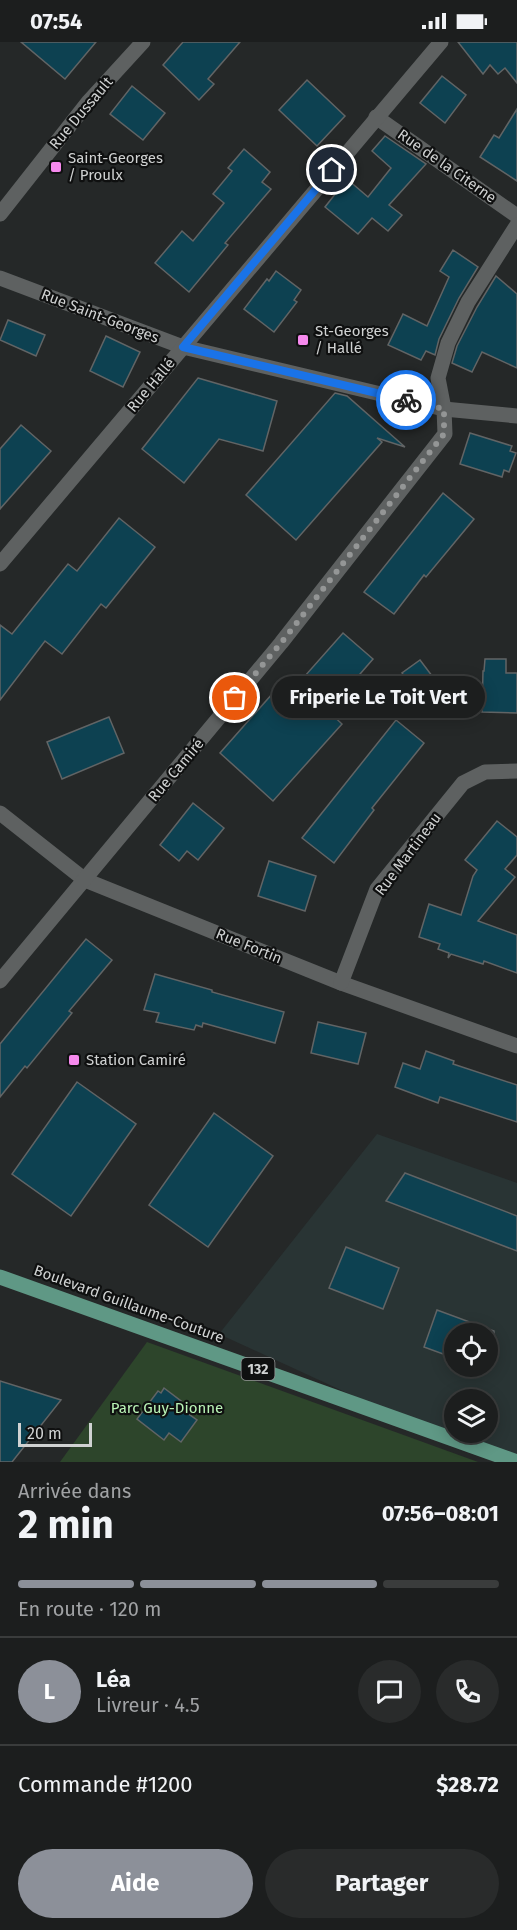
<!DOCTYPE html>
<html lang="fr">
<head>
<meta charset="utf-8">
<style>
	body { margin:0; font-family:"Fira Sans",sans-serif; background:#292b2b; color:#f1f3f6; height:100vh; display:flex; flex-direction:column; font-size:22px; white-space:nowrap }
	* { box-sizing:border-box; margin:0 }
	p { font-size:20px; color:#a0a2a4 }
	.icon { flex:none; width:33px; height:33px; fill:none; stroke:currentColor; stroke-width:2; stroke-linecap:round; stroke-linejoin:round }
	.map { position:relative; height:1420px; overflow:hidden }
	.details { display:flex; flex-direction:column; background:#1c1e1e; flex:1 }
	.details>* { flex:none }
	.controls { position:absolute; left:444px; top:1281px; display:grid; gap:12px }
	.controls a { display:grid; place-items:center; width:54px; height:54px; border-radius:50%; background:#1c1e1e; box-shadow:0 3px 15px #0003,0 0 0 2px #3a3c3c; font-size:30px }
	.scale { position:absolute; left:18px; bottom:15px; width:74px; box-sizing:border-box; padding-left:6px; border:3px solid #d0d2d2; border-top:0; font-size:16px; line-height:21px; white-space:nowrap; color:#d0d2d2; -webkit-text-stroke:4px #0f1010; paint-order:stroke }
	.pin { position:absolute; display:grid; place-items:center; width:51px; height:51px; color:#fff; margin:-26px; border:3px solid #fff; border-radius:50%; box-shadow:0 2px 6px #0007 }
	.courier { position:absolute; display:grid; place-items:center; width:60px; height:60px; margin:-30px; border:4px solid #1a73e8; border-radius:50%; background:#fff; color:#222; box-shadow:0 2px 8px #0007 }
	.bubble { position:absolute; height:42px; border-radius:21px; background:#1c1e1e; box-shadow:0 3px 15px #0003,0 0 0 2px #3a3c3c; font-size:20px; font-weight:700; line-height:42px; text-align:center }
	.headline em { font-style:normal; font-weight:700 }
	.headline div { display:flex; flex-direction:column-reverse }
	.headline { display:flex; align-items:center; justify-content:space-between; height:102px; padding:0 18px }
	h1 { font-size:39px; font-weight:700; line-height:45px }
	.bar { display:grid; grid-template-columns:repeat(4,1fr); gap:9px 6px; align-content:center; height:72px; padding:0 18px }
	.bar i { height:8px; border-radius:4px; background:#3a3c3c }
	.bar .active { background:#8c9099 }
	.bar p { grid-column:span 4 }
	.line { display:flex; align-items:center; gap:15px; padding:0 18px; border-top:2px solid #3a3c3c }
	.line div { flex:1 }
	.round { display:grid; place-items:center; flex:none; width:63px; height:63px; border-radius:32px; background:#292b2b }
	.action { display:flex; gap:12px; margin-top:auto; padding:12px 18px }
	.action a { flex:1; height:69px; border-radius:36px; background:#8c9099; color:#fff; font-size:24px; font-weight:700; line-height:69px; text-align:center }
	.action a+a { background:#292b2b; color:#f1f3f6 }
	.status { display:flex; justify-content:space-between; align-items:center; height:42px; padding:0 30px; background:#1c1e1e; direction:ltr }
	.status svg { height:16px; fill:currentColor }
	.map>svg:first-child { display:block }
	.built { fill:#293434; fill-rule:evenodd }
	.green { fill:#2d452b }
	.building { fill:#0d4151; stroke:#616465; stroke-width:1.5 }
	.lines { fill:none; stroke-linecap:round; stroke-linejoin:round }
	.minor { stroke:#5e6161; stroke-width:15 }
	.major { stroke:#5f9885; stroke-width:15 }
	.done { stroke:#949696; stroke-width:6; stroke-dasharray:0 10.8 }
	.route { stroke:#1a73e8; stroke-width:8 }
	.poi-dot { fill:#f689ed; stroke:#0f1010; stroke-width:2 }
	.labels { text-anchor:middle; stroke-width:4.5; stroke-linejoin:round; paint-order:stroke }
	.shield { fill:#0f1010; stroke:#969898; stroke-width:1.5 }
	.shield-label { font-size:14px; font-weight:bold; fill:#d0d2d2 }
	.street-label { font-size:15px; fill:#d0d2d2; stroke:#0f1010 }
	.poi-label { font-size:15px; fill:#d0d2d2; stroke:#0f1010; text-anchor:start }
	.park-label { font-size:15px; fill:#baf4b6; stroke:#0f1010 }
</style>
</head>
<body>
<div class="status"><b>07:54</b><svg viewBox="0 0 49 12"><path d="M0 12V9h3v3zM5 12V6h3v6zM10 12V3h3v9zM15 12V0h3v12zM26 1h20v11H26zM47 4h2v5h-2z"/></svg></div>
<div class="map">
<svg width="517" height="1420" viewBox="0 0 517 1420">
	<rect width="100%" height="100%" fill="#252828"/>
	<path class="built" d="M377,1092L517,1141V1420H497L219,1292ZM454,1292H488V1324H454ZM454,1358H488V1390H454Z"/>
	<path class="green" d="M147,1300L478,1420H60Z"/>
	<g class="building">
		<path d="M21,0H96L65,37Z"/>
		<path d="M183,0H240L208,37L214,42L199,58L163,23Z"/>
		<path d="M458,0H517V41L505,26L498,32L490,23L483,32Z"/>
		<path d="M442,34L466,53L445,81L420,61Z"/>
		<path d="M307,38L345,74L317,104L279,68Z"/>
		<path d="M132,44L165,71L143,98L110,72Z"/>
		<path d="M517,67V139L480,115L494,93L499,96Z"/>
		<path d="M385,94L426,122L389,163L402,173L388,189L372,176L358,192L325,165L347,137L368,155L391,126L372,109Z"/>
		<path d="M244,107L270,130L262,140L271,147L225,201L228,203L189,250L155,221L182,189L193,199L224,161L213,152L232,129L228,126Z"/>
		<path d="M453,208L478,225L459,256L439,297L435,313L426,309L421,318L388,303L403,272L427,284L449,235L440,229Z"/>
		<path d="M276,229L301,248L294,258L297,260L274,290L244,267L267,237L269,239Z"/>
		<path d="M496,234L517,252V326L482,310L472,330L452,321L457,304L477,265Z"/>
		<path d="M8,278L45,293L36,314L0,298Z"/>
		<path d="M106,294L140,310L123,345L90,329Z"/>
		<path d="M198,336L277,359L263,409L219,397L184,441L142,407Z"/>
		<path d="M335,351L347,354L405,405L377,396L382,400L296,498L246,453Z"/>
		<path d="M21,383L51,409L0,467V407Z"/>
		<path d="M470,391L512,404L510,409L516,411L509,430L504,428L502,435L460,422Z"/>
		<path d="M443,451L474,477L426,535L424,533L394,572L364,550Z"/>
		<path d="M119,476L155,505L106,566L101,562L62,612L45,599L0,658V583L12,592L68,522L77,529Z"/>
		<path d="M343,591L373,617L328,669L342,682L273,759L220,711L288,634L297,643Z"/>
		<path d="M485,617H506V631H517V671L482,670L483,629H484Z"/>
		<path d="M420,618L442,647L425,660L402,631Z"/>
		<path d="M109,675L124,711L62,737L47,700Z"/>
		<path d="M396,678L424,701L372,766L374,768L334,821L302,796Z"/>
		<path d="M193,761L224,786L198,818L187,809L179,819L160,803Z"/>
		<path d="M497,779L517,795V813L505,827L515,835L478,879L517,893V931L484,919L483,922L451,912L448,916L449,911L438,907L440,902L419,895L429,862L461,873L473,834L477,828L465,818Z"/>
		<path d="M269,819L316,834L305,869L258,854Z"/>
		<path d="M86,897L112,918L69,969L72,971L27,1026L25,1024L0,1055V1002Z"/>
		<path d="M155,932L212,948V950L284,970L275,1001L203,981L202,985L196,983L194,988L156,980L159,971L144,968Z"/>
		<path d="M318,980L366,991L358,1022L311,1011Z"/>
		<path d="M426,1009L454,1019L453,1022L517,1043V1080L440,1055L438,1061L395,1045L403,1021L420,1027Z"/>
		<path d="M77,1040L136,1082L71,1174L12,1132Z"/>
		<path d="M214,1071L273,1114L208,1205L149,1163Z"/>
		<path d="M405,1131L517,1174V1209L386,1159Z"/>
		<path d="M346,1205L399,1226L383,1267L329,1246Z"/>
		<path d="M437,1268L494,1289V1292H454V1316L424,1305Z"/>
		<path d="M0,1339L61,1358L12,1420H0Z"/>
		<path d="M164,1346L181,1359L177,1364L197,1378L181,1400L169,1391L164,1398L137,1377L158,1349L161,1351Z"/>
	</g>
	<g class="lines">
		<g class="minor">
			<path d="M376,75L517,174"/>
			<path d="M0,172L89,59L143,0"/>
			<path d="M0,236L183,305L444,367L517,374"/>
			<path d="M0,522L441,0"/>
			<path d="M0,771L85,838L341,941L517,1004"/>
			<path d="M0,939L281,601L445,392L444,367L438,336L448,301L468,260L517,183"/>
			<path d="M341,941L377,847L463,741L485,730L517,729"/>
		</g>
		<path class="major" d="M0,1235L517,1420"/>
	</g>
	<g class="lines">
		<path class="done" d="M235,656L281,601L444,392V367L406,358"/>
		<path class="route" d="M332,128L183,305L406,358"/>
	</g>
	<g class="poi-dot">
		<rect x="50" y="119" width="12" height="12" rx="3"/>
		<rect x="297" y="292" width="12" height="12" rx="3"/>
		<rect x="68" y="1012" width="12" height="12" rx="3"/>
	</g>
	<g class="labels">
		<rect class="shield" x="241.5" y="1316" width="33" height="22" rx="4.5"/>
		<g class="shield-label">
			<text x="258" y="1332">132</text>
		</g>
		<g class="street-label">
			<text transform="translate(81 71) rotate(-50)" y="5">Rue Dussault</text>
			<text transform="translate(447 124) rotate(35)" y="5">Rue de la Citerne</text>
			<text transform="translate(100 274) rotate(21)" y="5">Rue Saint-Georges</text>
			<text transform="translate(151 343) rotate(-50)" y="5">Rue Hallé</text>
			<text transform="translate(176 728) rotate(-50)" y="5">Rue Camiré</text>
			<text transform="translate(408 812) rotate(-53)" y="5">Rue Martineau</text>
			<text transform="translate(249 904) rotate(22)" y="5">Rue Fortin</text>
			<text transform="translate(129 1262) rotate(20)" y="5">Boulevard Guillaume-Couture</text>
		</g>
		<g class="poi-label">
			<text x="68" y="121">Saint-Georges<tspan x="68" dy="17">/ Proulx</tspan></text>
			<text x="315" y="294">St-Georges<tspan x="315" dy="17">/ Hallé</tspan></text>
			<text x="86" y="1023">Station Camiré</text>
		</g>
		<g class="park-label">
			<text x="167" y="1371">Parc Guy-Dionne</text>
		</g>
	</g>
</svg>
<div class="controls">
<a><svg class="icon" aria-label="locate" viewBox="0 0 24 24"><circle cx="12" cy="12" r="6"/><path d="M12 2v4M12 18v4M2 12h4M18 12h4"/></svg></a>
<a><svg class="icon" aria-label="layers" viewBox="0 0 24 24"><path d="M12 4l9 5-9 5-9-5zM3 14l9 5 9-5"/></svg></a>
</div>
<div class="scale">20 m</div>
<div class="pin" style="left:235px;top:656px;background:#ea580c"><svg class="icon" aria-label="bag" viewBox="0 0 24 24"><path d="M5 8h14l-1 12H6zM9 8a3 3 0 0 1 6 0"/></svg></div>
<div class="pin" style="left:332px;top:128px;background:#1f2937"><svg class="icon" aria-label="home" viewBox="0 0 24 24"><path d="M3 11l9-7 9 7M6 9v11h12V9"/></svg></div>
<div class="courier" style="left:406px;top:358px"><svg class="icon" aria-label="bike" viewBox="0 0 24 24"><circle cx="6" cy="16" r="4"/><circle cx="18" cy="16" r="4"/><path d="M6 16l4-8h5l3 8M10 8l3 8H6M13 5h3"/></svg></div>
<div class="bubble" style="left:272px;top:634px;width:213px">Friperie Le Toit Vert</div>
</div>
<section class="details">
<div class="headline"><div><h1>2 min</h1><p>Arrivée dans</p></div><em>07:56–08:01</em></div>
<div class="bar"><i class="active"></i><i class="active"></i><i class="active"></i><i></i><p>En route · 120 m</p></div>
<div class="line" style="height:108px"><b class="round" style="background:#8c9099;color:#fff">L</b><div><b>Léa</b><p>Livreur · 4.5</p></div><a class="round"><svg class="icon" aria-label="chat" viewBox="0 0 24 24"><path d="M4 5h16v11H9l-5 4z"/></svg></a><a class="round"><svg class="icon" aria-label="phone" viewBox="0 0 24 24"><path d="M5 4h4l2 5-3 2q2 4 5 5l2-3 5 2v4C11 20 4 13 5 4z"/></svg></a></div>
<div class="line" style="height:78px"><div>Commande #1200</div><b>$28.72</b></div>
<div class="action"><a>Aide</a><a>Partager</a></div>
</section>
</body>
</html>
